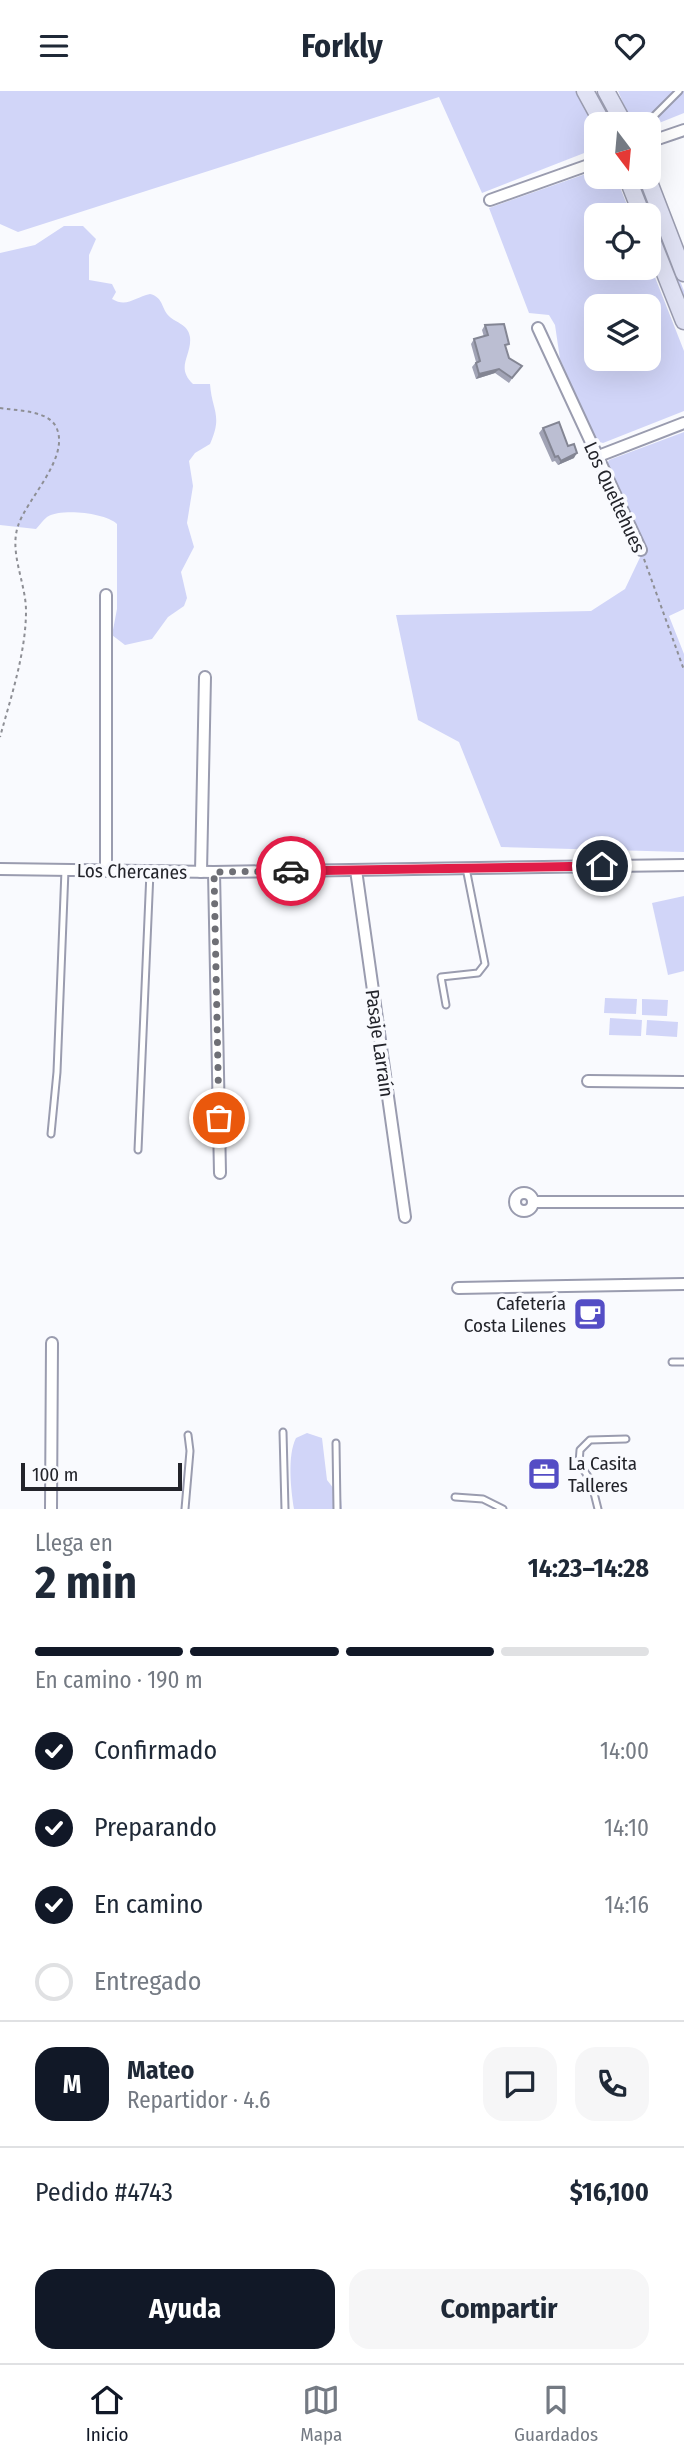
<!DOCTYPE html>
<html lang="es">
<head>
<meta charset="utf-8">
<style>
	body { margin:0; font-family:"Fira Sans Condensed",sans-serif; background:#f6f6f7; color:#1f2937; height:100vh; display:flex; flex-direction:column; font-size:26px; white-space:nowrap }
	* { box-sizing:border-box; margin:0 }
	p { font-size:23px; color:#747a83 }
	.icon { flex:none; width:38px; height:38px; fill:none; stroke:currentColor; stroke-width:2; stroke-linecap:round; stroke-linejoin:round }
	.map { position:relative; height:1418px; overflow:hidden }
	.drawer { display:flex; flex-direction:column; background:#fff; flex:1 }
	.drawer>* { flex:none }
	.needle { width:46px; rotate:164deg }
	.buttons { position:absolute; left:584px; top:21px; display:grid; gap:14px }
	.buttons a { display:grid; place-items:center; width:77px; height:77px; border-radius:14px; background:#fff; box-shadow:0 7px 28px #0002; font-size:35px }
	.scale { position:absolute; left:21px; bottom:18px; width:161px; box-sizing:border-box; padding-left:7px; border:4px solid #23242b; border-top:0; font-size:19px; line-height:24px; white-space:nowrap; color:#23242b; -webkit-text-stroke:5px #f9fafe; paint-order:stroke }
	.pin { position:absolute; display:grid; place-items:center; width:60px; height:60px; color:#fff; margin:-30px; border:4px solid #fff; border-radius:50%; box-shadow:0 2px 7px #0007 }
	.courier { position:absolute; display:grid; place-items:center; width:70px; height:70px; margin:-35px; border:5px solid #e11d48; border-radius:50%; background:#fff; color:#222; box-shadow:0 2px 9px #0007 }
	.overview em { font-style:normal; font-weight:700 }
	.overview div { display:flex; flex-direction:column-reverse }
	.overview { display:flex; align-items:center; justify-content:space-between; height:119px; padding:0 35px }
	h1 { font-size:46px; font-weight:700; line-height:52px }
	.bar { display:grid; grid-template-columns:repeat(4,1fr); gap:10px 7px; align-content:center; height:84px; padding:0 35px }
	.bar i { height:9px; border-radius:5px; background:#e0e1e3 }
	.bar .on { background:#111827 }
	.bar p { grid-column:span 4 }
	.line { display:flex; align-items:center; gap:18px; padding:0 35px; border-top:2px solid #e0e1e3 }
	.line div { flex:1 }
	.round { display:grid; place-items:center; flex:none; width:74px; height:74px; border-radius:21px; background:#f6f6f7 }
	ol { padding:0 35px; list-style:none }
	li { display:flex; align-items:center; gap:21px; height:77px }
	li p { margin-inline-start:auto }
	li .icon { padding:7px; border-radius:50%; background:#111827; color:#fff; stroke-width:4 }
	li:last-child { color:#747a83 }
	li i { width:38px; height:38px; border:4px solid #e0e1e3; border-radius:50% }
	.primary-button { display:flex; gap:14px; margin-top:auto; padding:14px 35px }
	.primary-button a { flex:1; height:80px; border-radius:21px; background:#111827; color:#fff; font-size:28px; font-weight:700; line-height:80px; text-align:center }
	.primary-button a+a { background:#f6f6f7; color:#1f2937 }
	header { display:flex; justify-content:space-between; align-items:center; height:91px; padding:0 35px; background:#fff; font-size:32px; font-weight:700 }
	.dock { display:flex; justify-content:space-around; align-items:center; height:98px; border-top:2px solid #e0e1e3; background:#fff; font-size:19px; color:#747a83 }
	.dock a { display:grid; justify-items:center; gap:4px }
	.dock .on { color:#111827 }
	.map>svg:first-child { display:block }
	.green { fill:#d1d5f8; fill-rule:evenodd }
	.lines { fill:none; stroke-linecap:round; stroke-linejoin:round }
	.service-casing { stroke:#9a9caf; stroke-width:9 }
	.minor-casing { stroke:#9a9caf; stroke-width:14 }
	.secondary-casing { stroke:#9a9caf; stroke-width:19 }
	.path { stroke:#8e8f95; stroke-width:2; stroke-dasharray:3.5 3.5; stroke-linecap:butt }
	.service { stroke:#fff; stroke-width:5 }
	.minor { stroke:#fff; stroke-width:10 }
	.secondary { stroke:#e0e2f4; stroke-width:16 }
	.wall { fill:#a1a3b5 }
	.shaded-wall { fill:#838593 }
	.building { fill:#bbbed2; stroke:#838593; stroke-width:2 }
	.done { stroke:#6e6f75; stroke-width:7; stroke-dasharray:0 12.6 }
	.route { stroke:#e11d48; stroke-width:9 }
	.labels { text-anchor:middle; stroke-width:7; stroke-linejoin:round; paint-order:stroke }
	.street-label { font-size:19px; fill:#23242b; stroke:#f9fafe }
	.poi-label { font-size:19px; fill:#23242b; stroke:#f9fafe; text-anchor:end }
</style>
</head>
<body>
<header><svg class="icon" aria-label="menu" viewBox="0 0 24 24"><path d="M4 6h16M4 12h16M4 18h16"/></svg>Forkly<svg class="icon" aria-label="heart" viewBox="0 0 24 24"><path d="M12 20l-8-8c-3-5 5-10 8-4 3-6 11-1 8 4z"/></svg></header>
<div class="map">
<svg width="684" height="1418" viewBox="0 0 684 1418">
	<rect width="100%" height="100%" fill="#f9fafe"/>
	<g class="green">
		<path d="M0,0H576L597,40V57L482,102L439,6L18,141L0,133Z"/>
		<path d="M618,0H684V22L649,36V33H632Z"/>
		<path d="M597,79V86H616L631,124H597V177H649V171L684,260V320L603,352L596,350L560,268L555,234L549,224L529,222L489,117ZM597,215H649V268H597Z"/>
		<path d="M633,86H640L684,200V215Z"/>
		<path d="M64,135H83L96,148L89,164V189L112,193L116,201L112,208C127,217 135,206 150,203C162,206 161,214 167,223C174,232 188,232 190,246C192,265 175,276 193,293H210C212,320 223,324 210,353L195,362L189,370L193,395L187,432L194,456L181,481L187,507L184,515L168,526L152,548L125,554L112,544L117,518V433C105,422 62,417 47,426C43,429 39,435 36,438L0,434V162L35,154Z"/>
		<path d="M684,341V518L669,525L684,563V761L501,756L459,651L418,629L396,524L591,520L625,498L644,458L606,375L609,369Z"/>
		<path d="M684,805V880L668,884L652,812Z"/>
		<path d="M605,907L637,908L636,923L604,922Z"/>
		<path d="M642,908L668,909L667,925L642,924Z"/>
		<path d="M610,927L642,929L641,945L609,944Z"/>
		<path d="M647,929L678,931L677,946L646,944Z"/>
		<path d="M307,1342L322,1347L327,1389L341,1407L342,1418H294C291,1399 287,1365 296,1347Z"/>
	</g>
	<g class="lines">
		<defs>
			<g id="service">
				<path d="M640,33L651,28L679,0"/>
				<path d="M446,914L441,886L478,882L485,873L466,777"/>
				<path d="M51,1043L57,981L65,779"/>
				<path d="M138,1059L150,781"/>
				<path d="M672,1271H684"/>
				<path d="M283,1341L285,1418"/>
				<path d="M336,1352L337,1418"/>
				<path d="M455,1406L483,1408L503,1418"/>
				<path d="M185,1418L190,1360L188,1344"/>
				<path d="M598,1418L591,1390L579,1372L580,1359L590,1349L626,1348"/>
			</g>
			<g id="minor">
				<path d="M649,51L684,39"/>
				<path d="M490,109L597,71"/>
				<path d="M538,237L641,459"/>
				<path d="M596,366L684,332"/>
				<path d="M0,778L214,781L684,774"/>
				<path d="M356,779L405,1126"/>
				<path d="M106,780V504"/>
				<path d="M201,781L205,586"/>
				<path d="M214,781L220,1082"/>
				<path d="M588,990L684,991"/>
				<circle cx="524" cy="1111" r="9"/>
				<path d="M533,1111H684"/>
				<path d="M458,1197L684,1193"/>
				<path d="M51,1418L52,1252"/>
			</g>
			<g id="secondary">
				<path d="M585,0L603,33"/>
				<path d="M606,0L624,33"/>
				<path d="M627,86L642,124"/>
				<path d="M647,86L684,182"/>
				<path d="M649,142L684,230"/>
			</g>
		</defs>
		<use href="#service" class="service-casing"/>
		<use href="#minor" class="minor-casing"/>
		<use href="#secondary" class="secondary-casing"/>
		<g class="path">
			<path d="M0,317C18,320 50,319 57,338C69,368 26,409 18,435C9,462 26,492 26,520C26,561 11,606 0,646"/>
			<path d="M644,468L684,579"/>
		</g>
		<use href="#service" class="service"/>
		<use href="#minor" class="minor"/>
		<use href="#secondary" class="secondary"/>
	</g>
	<g class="wall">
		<path d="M485,234L506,258L509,267L518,279L509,292L495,282L476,288L472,276L476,271L471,253L474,248L484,246L482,239Z"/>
		<path d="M543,337L568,355L574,367L558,374L555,370L552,371L539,342Z"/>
	</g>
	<g class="shaded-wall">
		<path d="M499,278L495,282L476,288L479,283Z"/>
		<path d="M577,362L574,367L558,374L561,370Z"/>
	</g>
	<g class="building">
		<path d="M504,233L509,253L505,254L509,267L522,275L512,287L499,278L479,283L476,272L480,270L474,248L488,244L485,234Z"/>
		<path d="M559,331L568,355L574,353L577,362L561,370L558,365L555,366L543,337Z"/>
	</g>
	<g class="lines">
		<path class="done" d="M219,1027L214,781L291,780"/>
		<path class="route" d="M291,780L602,775"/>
	</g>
	<defs>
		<symbol id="cafe-square" viewBox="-11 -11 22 22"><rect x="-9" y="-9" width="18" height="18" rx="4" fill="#544dc5" stroke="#f9fafe"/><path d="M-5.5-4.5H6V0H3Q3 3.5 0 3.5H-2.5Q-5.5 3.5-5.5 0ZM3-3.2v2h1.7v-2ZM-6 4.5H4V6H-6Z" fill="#fff"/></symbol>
		<symbol id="office-square" viewBox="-11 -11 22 22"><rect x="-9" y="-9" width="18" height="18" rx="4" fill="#544dc5" stroke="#f9fafe"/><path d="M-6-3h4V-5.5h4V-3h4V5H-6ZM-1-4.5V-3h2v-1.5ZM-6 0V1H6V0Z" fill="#fff"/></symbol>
	</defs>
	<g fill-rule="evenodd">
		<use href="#cafe-square" x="571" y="1204" width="38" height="38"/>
		<use href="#office-square" x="525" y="1364" width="38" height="38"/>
	</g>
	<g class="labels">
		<g class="street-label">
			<text transform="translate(615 406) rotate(65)" y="7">Los Queltehues</text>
			<text transform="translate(132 780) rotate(1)" y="7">Los Chercanes</text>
			<text transform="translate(380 952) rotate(82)" y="7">Pasaje Larraín</text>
		</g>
		<g class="poi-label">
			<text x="566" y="1219">Cafetería<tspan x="566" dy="22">Costa Lilenes</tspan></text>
			<text x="568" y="1379" text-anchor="start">La Casita<tspan x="568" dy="22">Talleres</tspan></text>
		</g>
	</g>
</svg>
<div class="buttons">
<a><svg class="needle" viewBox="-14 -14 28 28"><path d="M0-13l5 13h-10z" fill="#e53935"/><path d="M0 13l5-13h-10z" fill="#747a83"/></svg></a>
<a><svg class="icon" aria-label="locate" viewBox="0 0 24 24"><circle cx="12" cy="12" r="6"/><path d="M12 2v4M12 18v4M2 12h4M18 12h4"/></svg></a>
<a><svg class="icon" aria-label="layers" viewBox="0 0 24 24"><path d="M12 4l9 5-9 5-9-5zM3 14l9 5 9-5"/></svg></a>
</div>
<div class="scale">100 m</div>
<div class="pin" style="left:219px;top:1027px;background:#ea580c"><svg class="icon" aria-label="bag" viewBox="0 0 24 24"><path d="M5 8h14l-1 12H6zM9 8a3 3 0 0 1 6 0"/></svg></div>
<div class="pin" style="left:602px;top:775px;background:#1f2937"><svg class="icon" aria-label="home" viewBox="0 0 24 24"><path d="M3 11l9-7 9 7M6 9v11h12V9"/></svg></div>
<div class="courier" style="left:291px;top:780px"><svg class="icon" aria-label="car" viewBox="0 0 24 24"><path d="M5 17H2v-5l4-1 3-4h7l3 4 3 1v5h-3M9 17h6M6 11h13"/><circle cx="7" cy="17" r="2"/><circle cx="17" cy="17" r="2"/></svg></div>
</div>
<section class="drawer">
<div class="overview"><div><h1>2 min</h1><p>Llega en</p></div><em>14:23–14:28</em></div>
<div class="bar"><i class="on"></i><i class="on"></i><i class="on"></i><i></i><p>En camino · 190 m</p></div>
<ol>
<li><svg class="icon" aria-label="check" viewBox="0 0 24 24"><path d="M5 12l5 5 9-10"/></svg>Confirmado<p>14:00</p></li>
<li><svg class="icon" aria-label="check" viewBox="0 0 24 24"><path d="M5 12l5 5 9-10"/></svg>Preparando<p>14:10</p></li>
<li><svg class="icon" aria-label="check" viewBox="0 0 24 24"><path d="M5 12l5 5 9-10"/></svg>En camino<p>14:16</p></li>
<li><i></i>Entregado</li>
</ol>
<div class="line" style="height:126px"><b class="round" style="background:#111827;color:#fff">M</b><div><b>Mateo</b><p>Repartidor · 4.6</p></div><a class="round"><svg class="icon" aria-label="chat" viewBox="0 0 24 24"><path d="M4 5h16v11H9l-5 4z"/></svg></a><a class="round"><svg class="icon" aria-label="phone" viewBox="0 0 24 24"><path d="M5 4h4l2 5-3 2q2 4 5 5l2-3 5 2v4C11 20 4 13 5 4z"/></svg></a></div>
<div class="line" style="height:91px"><div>Pedido #4743</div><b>$16,100</b></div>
<div class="primary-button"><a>Ayuda</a><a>Compartir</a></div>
</section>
<nav class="dock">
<a class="on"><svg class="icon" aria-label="home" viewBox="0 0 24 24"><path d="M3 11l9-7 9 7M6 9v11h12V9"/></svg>Inicio</a>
<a><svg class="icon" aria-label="map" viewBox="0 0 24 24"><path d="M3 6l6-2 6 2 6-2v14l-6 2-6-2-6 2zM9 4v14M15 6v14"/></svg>Mapa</a>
<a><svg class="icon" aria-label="saved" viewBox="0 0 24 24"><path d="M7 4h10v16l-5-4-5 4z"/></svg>Guardados</a>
</nav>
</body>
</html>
